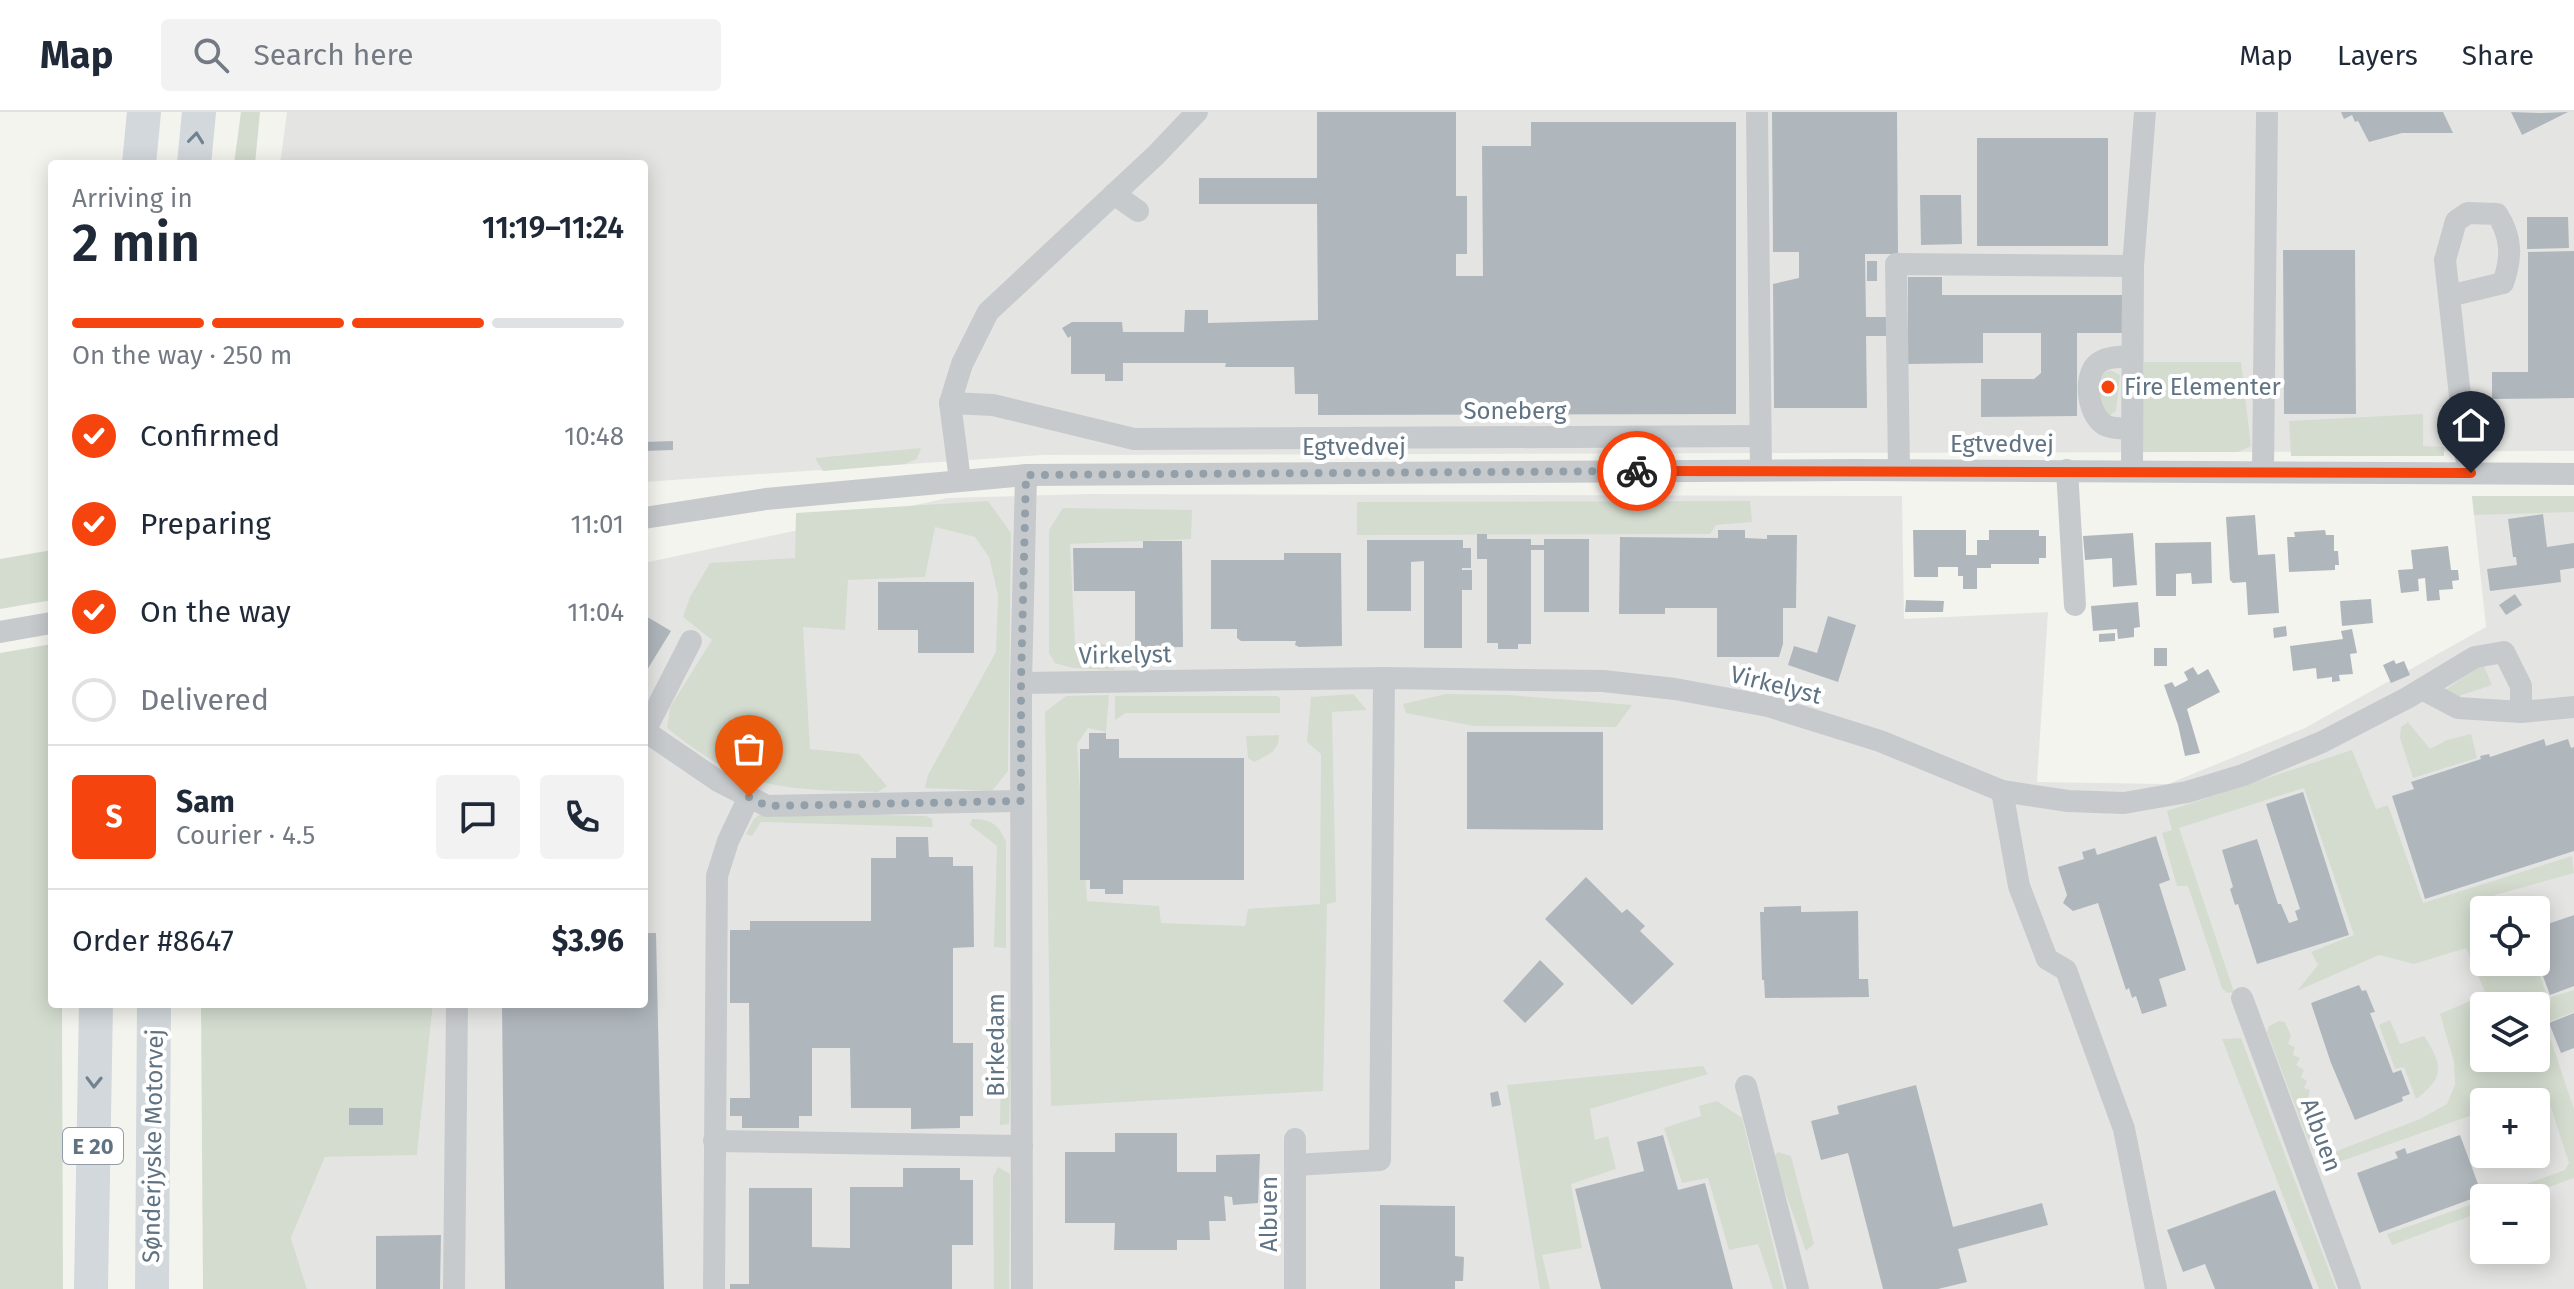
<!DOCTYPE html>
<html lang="en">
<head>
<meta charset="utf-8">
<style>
	body { margin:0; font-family:"Fira Sans",sans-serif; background:#f2f2f3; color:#1f2937; height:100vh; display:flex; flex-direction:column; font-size:30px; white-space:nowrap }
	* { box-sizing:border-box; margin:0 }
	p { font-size:26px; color:#747a83 }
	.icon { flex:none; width:44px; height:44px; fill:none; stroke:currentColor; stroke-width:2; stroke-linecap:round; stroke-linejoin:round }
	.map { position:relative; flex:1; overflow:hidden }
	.panel { position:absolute; left:48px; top:48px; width:600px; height:848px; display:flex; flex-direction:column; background:#fff; border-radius:8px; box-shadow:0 4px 20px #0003 }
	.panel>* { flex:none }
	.buttons { position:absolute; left:2470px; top:784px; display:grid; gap:16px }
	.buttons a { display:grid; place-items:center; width:80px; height:80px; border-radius:8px; background:#fff; box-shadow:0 4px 20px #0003; font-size:40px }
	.pin { position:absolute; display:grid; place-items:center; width:68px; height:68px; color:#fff; margin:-82px -34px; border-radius:50% 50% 50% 0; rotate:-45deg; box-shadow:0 0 8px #0007 }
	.pin .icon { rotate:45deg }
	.courier { position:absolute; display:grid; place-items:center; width:80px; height:80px; margin:-40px; border:6px solid #f5440e; border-radius:50%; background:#fff; color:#222; box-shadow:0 2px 10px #0007 }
	.head em { font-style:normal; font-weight:600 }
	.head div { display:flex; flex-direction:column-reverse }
	.head { display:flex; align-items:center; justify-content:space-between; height:136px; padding:0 24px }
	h1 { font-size:52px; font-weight:600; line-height:60px }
	.bar { display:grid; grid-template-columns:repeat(4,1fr); gap:12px 8px; align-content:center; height:96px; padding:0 24px }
	.bar i { height:10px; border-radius:6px; background:#e0e1e3 }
	.bar .selected { background:#f5440e }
	.bar p { grid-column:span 4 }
	.line { display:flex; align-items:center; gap:20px; padding:0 24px; border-top:2px solid #e0e1e3 }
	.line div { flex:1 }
	.round { display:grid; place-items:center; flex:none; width:84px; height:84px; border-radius:8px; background:#f2f2f3 }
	ol { padding:0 24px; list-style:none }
	li { display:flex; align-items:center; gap:24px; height:88px }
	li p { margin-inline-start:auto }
	li .icon { padding:8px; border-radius:50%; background:#f5440e; color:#fff; stroke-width:4 }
	li:last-child { color:#747a83 }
	li i { width:44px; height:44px; border:4px solid #e0e1e3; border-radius:50% }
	header { display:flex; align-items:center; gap:48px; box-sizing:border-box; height:112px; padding:0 40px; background:#fff; border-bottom:2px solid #e0e1e3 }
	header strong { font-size:38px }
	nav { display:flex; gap:44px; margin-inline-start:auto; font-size:28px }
	.search { width:560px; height:72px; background:#f2f2f3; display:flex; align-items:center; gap:20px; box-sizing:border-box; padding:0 28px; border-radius:8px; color:#747a83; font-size:30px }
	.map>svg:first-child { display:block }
	.built { fill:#e4e5e3; fill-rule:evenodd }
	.green { fill:#d4dccf; fill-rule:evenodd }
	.building { fill:#b0b7bc }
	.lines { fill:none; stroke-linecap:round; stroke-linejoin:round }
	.minor { stroke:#c7cacd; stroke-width:22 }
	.highway { stroke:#d2d8dc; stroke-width:34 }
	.oneway { stroke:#718290 }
	.done { stroke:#94a0a9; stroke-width:8; stroke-dasharray:0 14.4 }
	.route { stroke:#f5440e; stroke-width:10 }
	.poi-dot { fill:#f5440e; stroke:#fff; stroke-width:3 }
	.labels { text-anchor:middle; stroke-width:8; stroke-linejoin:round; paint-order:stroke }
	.shield { fill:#fff; stroke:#909da8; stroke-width:2 }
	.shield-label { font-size:22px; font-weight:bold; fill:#607383 }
	.poi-label { font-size:24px; fill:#607383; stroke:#fff; text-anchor:start }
	.street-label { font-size:24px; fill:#607383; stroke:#fff }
</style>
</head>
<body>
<header>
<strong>Map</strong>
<div class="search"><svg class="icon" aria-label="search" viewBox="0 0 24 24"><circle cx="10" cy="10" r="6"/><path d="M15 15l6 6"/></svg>Search here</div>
<nav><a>Map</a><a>Layers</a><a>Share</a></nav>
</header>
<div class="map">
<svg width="2574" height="1177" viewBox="0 0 2574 1177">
	<rect width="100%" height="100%" fill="#f4f4ef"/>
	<g class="built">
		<path d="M287,0H2574V339L1042,343L644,370V52H280Z"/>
		<path d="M1085,382L1902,384L1904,507L2048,500L2037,670L2168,672L2305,616L2486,515L2472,384H2574V1177H307L291,1126L325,1045L417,1042L433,892H644V451L948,386ZM2484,798H2536V850H2484ZM2484,894H2536V946H2484ZM2484,990H2536V1042H2484ZM2484,1086H2536V1138H2484Z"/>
	</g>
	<g class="green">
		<path d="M241,0H260L255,52H234Z"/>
		<path d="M2144,250H2241L2251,334L2238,340H2141Z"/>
		<path d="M2110,258L2120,263L2116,299L2109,304L2096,294L2097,264Z"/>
		<path d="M2423,302V334L2444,335V344H2291L2289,309Z"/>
		<path d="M921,336L917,347L905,352L823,359L815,346Z"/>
		<path d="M2472,384H2574V400L2474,403Z"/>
		<path d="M988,389L1011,421L1008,659L992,679L925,676L928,663L996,540L998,483L989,445L975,425L935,415L925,465L848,468L845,518L803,515L810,637L859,642L887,674L878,680C783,677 746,680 667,616L670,595L712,528L683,505L690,485L710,451L795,446L796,401Z"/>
		<path d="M1750,389L1752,410L1716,413L1710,422L1357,423V390Z"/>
		<path d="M1063,396L1192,398L1191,427L1070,432L1075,531L1114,533V558L1072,556L1055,551L1049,541V418Z"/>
		<path d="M52,438V488L0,497V447Z"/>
		<path d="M52,532V892H62L63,1177H0V541Z"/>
		<path d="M2483,552L2492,573L2459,584L2445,578Z"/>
		<path d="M1353,582L1367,598L1332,600L1336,790L1327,792L1323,979L1051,994L1045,600L1066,584L1109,583L1106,620L1088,616L1077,632L1087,789L1159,794L1161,811L1245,814L1248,797L1320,792L1321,642L1307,630L1311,585Z"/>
		<path d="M1446,582L1509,583L1632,593L1616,615L1474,614L1406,601L1403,592Z"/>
		<path d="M1115,584H1277L1280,586V601H1126L1115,608Z"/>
		<path d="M2408,610L2430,637L2447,628L2471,622L2477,646L2413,666L2400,626L2401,615Z"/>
		<path d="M1279,623C1279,640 1268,643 1254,650L1248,646L1246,624Z"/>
		<path d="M2352,638L2376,697L2388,693L2423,791L2572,744L2574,761L2495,783L2498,798H2484V850H2513L2517,864L2537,856L2548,886L2574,878V900L2545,911L2574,997V1066L2519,1086H2488L2565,1058L2569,1051L2545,977L2509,990H2484V999L2330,1053L2324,1044L2420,1007L2447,992L2455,972L2454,950L2440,902L2486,882L2466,836L2414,852L2379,843L2297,879L2318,853L2311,840L2354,823L2304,676L2179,716L2234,880L2227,881L2222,876L2188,774H2177L2162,721L2172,718L2167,699ZM2484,894H2536V946H2484Z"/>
		<path d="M763,700L926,704L932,707L933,715L761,710L752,724L746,722L754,707Z"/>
		<path d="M972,707C991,707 999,712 1006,730V836L994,835L997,734L970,713Z"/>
		<path d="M201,892H433L417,1043L325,1045L291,1126L307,1177H203Z"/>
		<path d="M1002,906L1012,907L1009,1012L1000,1013Z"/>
		<path d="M2390,908L2400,932L2424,924C2443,953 2445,966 2416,987L2404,955L2395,957L2379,913Z"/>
		<path d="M2279,909L2285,910L2291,924L2288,932L2295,935L2293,943L2300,946L2296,953L2304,958L2301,965L2307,969L2304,976L2310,978L2308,986L2315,989L2312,998L2319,1000L2315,1008L2323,1011L2328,1022L2308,1028L2267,920L2269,914Z"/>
		<path d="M2241,926L2336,1177H2319L2222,927Z"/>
		<path d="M1703,954L1708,962L1590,997L1595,1028L1608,1024L1616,1057L1571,1072L1582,1136L1542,1143L1550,1177H1540L1507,973Z"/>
		<path d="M1717,989L1742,1006L1784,1177H1773L1758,1132L1729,1138L1708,1066L1682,1071L1664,1016L1701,1004L1699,994Z"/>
		<path d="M1778,1040L1791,1044L1814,1132L1806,1139L1773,1046Z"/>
		<path d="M998,1055L1010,1062L1009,1177H994L993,1065Z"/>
		<path d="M2484,1088V1099L2392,1133L2387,1122Z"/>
	</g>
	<g class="building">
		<path d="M1317,0H1456V84H1467V142H1456V164H1483L1482,34H1531V10H1736V302L1318,303V282H1295L1294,255H1225L1226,251H1123V269H1105V262H1071V224L1068,226L1062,216L1072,210H1122L1123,220H1184L1185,198H1208V211L1318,208L1317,92H1199V66H1317Z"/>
		<path d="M1772,0H1897L1898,142H1865L1866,205H1887V224H1866L1867,296H1774L1773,172L1799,166V140H1773Z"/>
		<path d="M2341,0H2443L2453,21H2402L2369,30L2358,9L2355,10L2352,3L2344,7Z"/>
		<path d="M2511,0L2540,1L2568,0L2522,23Z"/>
		<rect x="1977" y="26" width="131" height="108"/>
		<path d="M1920,83H1961L1962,132L1921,133Z"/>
		<path d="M2527,105H2568L2569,136L2527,137Z"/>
		<path d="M2283,138H2355L2356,302H2284Z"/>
		<path d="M2574,139V286L2492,287V260H2528V140Z"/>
		<rect x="1867" y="149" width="10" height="20"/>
		<path d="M1908,165H1942V183H2124L2125,221H2077V304L1981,305V267H2034L2041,261V221H1983V251L1908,252Z"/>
		<path d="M673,329V338L644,339V330Z"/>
		<path d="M2543,402L2547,435L2574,431V456L2560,458L2561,470L2490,479L2487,457L2517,453L2516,445H2513L2508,407Z"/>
		<path d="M2255,403L2258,443L2275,442L2279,501L2248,503L2246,470L2233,471L2230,468L2226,405Z"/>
		<path d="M1718,418H1745V426L1767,427V423H1797L1796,496H1783V532L1779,545H1717V496H1665V502H1619L1620,425L1718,426Z"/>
		<path d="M1913,418H1966V443H1977V428H1989V418H2039V424H2046V446H2039V452H1991V456H1977V477H1963V464H1958V455H1938V465H1914Z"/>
		<path d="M2325,418L2326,423H2334V439H2338L2339,453H2335V458L2289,460L2287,425H2295L2294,420Z"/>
		<path d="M2133,421L2137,473L2113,475L2112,446L2085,448L2083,424Z"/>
		<path d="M1477,422H1487V427H1531V433H1544V427H1589V500H1544V438H1531V532H1518V537H1498V531H1487V447H1477Z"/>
		<path d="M1367,428H1463V436H1471V456H1462V458H1472V478H1462V536H1424V449L1411,450V499H1367Z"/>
		<path d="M1143,429H1182L1183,535L1135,536V479H1074L1073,436H1143Z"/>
		<path d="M2211,430L2212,471L2192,472L2191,461L2176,462V484H2156L2155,431Z"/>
		<path d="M2448,434L2451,458H2458L2459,468L2452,469L2453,477L2439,478L2440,488L2427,489L2425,466L2418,467L2419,479L2401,481L2398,458L2413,457L2411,438Z"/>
		<path d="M1284,441H1341L1342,534L1299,535L1295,533L1296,529H1241L1237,526V517H1211V448H1284Z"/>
		<path d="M878,470H974V541H918V518H878Z"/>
		<path d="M2515,482L2522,493L2506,503L2499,493Z"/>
		<path d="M2371,487L2373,511L2342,514L2340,489Z"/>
		<path d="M1906,488L1944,489L1943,500H1905Z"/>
		<path d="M2138,490L2140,515L2134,516V525L2118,527L2117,517L2093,519L2091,494Z"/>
		<path d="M644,503L671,519L644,563Z"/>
		<path d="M1828,504L1856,513L1838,570L1788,553L1794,534L1817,541Z"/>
		<path d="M2286,514L2287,524L2274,526L2273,516Z"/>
		<path d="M2352,517L2357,541L2350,542L2353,562L2339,563L2340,569L2332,570V565L2317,567L2316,556L2293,559L2290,534L2343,527L2341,519Z"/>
		<path d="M2115,521V529L2099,530V522Z"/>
		<rect x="2154" y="536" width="13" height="18"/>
		<path d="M2394,548L2396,552L2404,549L2410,563L2391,571L2383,553Z"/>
		<path d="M2193,555L2198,563L2208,557L2220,580L2187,597L2200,641L2185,644L2178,613L2164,573L2172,570L2175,575L2188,568L2184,560Z"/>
		<path d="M1467,620H1603V718L1467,717Z"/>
		<path d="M1089,621H1106V627H1119V646H1244V768H1123V782H1105V777H1090V768H1080V637H1089Z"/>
		<path d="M2544,627L2546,634L2568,627L2571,636L2574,635V739L2425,787L2392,684L2414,677L2411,670L2481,647L2480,644L2489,642L2490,645Z"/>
		<path d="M2303,680L2349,823L2257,852L2238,792L2235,793L2230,777L2233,775L2222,738L2257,727L2278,792H2281L2289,811L2298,808L2295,799L2300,797L2266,692Z"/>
		<path d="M2156,724L2170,768L2159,772L2186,858L2159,867L2167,894L2142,902L2136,884L2132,886L2129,876L2126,878L2098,791L2073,799L2063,791L2067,783L2058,755L2084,747L2082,740L2095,736L2097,743Z"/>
		<path d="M896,725H928L929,745H953V754H973L974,835L953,836V931H973V1004H960V1016L911,1017V996H851L850,936H812V1004H799V1016H742V1004H730V986H750L749,891H730V818H750V809H871V746H896Z"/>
		<path d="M1586,765L1622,801L1627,797L1645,814L1640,819L1674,852L1632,893L1545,807Z"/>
		<path d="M1801,794V800L1858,799L1859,867H1868L1869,885L1765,886L1764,868H1762L1760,800H1764V795Z"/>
		<path d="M2574,803V874L2550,883L2536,845V816Z"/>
		<path d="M644,821H656L664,1177H505L502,892H644Z"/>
		<path d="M1540,848L1564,872L1525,911L1503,889Z"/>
		<path d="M2359,873L2362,879L2366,878L2375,900L2370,901L2393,961L2401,958L2410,982L2402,985L2403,989L2355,1008L2331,951L2311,891Z"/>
		<path d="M2574,901V936L2561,941L2549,911Z"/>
		<path d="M1916,973L1953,1115L2042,1091L2048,1113L1958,1137L1967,1170L1938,1177H1883L1848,1041L1821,1048L1811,1009L1839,1002L1837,994Z"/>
		<path d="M1498,979L1501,993L1492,995L1490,981Z"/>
		<rect x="349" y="996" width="34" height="17"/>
		<path d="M1115,1021H1177V1060H1216V1043L1260,1042L1258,1091L1233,1093L1232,1085L1224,1084L1226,1109H1209L1210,1128H1177V1138H1114L1115,1111H1065V1040H1115Z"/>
		<path d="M1663,1023L1678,1078L1705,1071L1733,1177H1601L1575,1077L1644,1059L1637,1030Z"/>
		<path d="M2460,1023L2482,1083L2379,1121L2357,1061L2398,1046L2395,1040L2405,1036L2407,1042Z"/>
		<path d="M903,1056H960V1068H973V1133H952V1177H730V1172H749V1076H812V1135L850,1136V1075H903Z"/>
		<path d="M2275,1078L2313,1177H2215L2205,1152L2183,1160L2167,1118Z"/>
		<path d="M1380,1093L1455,1094V1144L1464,1145L1463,1169H1455V1177H1380Z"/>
		<path d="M441,1123L440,1177H376V1124Z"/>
	</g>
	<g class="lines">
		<g class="minor">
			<path d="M1757,0L1761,358"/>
			<path d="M1114,82L1138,99"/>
			<path d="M2449,184L2503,171C2512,146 2512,125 2497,102L2468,101L2456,109L2445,148L2462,302L2461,329L2471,361"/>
			<path d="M950,291L993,293L1134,327L1760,324"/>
			<path d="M2132,317C2124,316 2114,317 2107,314C2088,306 2083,267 2096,253C2105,244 2120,245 2132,244"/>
			<path d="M1899,358L1896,152L2133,154L2145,0"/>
			<path d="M2067,358L2075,493"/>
			<path d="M2132,358L2133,154"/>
			<path d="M2263,358L2267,0"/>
			<path d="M960,368L950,291L962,252L988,200L1156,43L1197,0"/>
			<path d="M644,406L766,387L1026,363L1856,358L2574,362"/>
			<path d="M0,520L51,511"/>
			<path d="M1021,571L1384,566L1603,569L1675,577L1768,594L1880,629L2002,679L2068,689L2124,691L2187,680L2243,663L2322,630L2407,586L2475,545L2504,540L2521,574V600"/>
			<path d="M2422,577L2458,596L2521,600L2574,595"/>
			<path d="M645,619L718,669L767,694L1021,689"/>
			<path d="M644,621L691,529"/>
			<path d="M2002,679L2019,774L2047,847L2066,858L2124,1017L2156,1177"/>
			<path d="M2242,886L2350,1177"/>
			<path d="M1746,974L1798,1177"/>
			<path d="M1295,1027V1177"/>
			<path d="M714,1029L1022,1034"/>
			<path d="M1296,1053L1380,1048L1384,566"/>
			<path d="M454,1177L457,892"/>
			<path d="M714,1177L717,764L728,729L749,685"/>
			<path d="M1022,1177L1021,571L1026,363"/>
		</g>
		<g class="highway">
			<path d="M139,52L144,0"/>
			<path d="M194,52L199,0"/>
			<path d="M91,1177L96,892"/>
			<path d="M152,1177L154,892"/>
		</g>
	</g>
	<defs><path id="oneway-chevron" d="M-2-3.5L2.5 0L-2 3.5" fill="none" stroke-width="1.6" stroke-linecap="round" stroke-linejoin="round" transform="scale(2)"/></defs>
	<g class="oneway">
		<use href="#oneway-chevron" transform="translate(196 26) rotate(-84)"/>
		<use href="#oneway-chevron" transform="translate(94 970) rotate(91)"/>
	</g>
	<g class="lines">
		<path class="done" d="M749,685L767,694L1021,689V571L1026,363L1637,359"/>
		<path class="route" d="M1637,359L2471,361"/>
	</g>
	<circle class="poi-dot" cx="2108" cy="275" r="8"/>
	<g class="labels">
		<rect class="shield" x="63" y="1016" width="60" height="36" rx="6"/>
		<g class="shield-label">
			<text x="93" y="1042">E 20</text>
		</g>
		<g class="poi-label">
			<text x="2124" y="283">Fire Elementer</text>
		</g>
		<g class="street-label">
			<text x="1515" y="307">Soneberg</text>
			<text x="2002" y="340">Egtvedvej</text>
			<text x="1354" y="343">Egtvedvej</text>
			<text transform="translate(1125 543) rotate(-1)" y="8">Virkelyst</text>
			<text transform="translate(1776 573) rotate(14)" y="8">Virkelyst</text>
			<text transform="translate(996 933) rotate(-90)" y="8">Birkedam</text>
			<text transform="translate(2321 1023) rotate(70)" y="8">Albuen</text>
			<text transform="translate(153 1034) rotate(-89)" y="8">Sønderjyske Motorvej</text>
			<text transform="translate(1269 1102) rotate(-90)" y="8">Albuen</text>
		</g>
	</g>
</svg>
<div class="buttons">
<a><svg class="icon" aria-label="locate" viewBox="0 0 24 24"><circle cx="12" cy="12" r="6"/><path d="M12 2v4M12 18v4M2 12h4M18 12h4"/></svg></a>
<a><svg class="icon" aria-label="layers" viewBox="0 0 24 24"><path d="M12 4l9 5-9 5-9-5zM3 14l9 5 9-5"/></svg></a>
<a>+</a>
<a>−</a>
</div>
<div class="pin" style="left:749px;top:685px;background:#ea580c"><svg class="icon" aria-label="bag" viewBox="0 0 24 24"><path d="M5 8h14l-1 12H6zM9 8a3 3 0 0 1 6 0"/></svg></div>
<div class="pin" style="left:2471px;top:361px;background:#1f2937"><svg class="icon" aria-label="home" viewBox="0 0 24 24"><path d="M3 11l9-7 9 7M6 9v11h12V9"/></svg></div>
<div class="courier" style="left:1637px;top:359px"><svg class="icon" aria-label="bike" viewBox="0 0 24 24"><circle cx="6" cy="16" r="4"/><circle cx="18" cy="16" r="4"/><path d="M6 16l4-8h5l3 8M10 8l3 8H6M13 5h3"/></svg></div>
<section class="panel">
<div class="head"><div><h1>2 min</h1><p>Arriving in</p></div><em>11:19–11:24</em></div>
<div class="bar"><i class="selected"></i><i class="selected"></i><i class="selected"></i><i></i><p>On the way · 250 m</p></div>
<ol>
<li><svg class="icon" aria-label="check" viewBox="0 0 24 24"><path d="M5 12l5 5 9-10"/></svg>Confirmed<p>10:48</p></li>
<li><svg class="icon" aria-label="check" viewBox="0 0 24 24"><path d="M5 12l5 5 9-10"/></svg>Preparing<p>11:01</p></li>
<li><svg class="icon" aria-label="check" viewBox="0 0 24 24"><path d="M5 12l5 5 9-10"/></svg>On the way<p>11:04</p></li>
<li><i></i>Delivered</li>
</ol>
<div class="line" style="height:144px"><b class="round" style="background:#f5440e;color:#fff">S</b><div><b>Sam</b><p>Courier · 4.5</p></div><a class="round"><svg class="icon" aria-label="chat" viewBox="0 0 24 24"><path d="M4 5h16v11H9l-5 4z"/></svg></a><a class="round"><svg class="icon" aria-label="phone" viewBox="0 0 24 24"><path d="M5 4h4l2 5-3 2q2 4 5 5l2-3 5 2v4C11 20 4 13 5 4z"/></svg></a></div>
<div class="line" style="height:104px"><div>Order #8647</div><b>$3.96</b></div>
</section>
</div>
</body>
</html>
